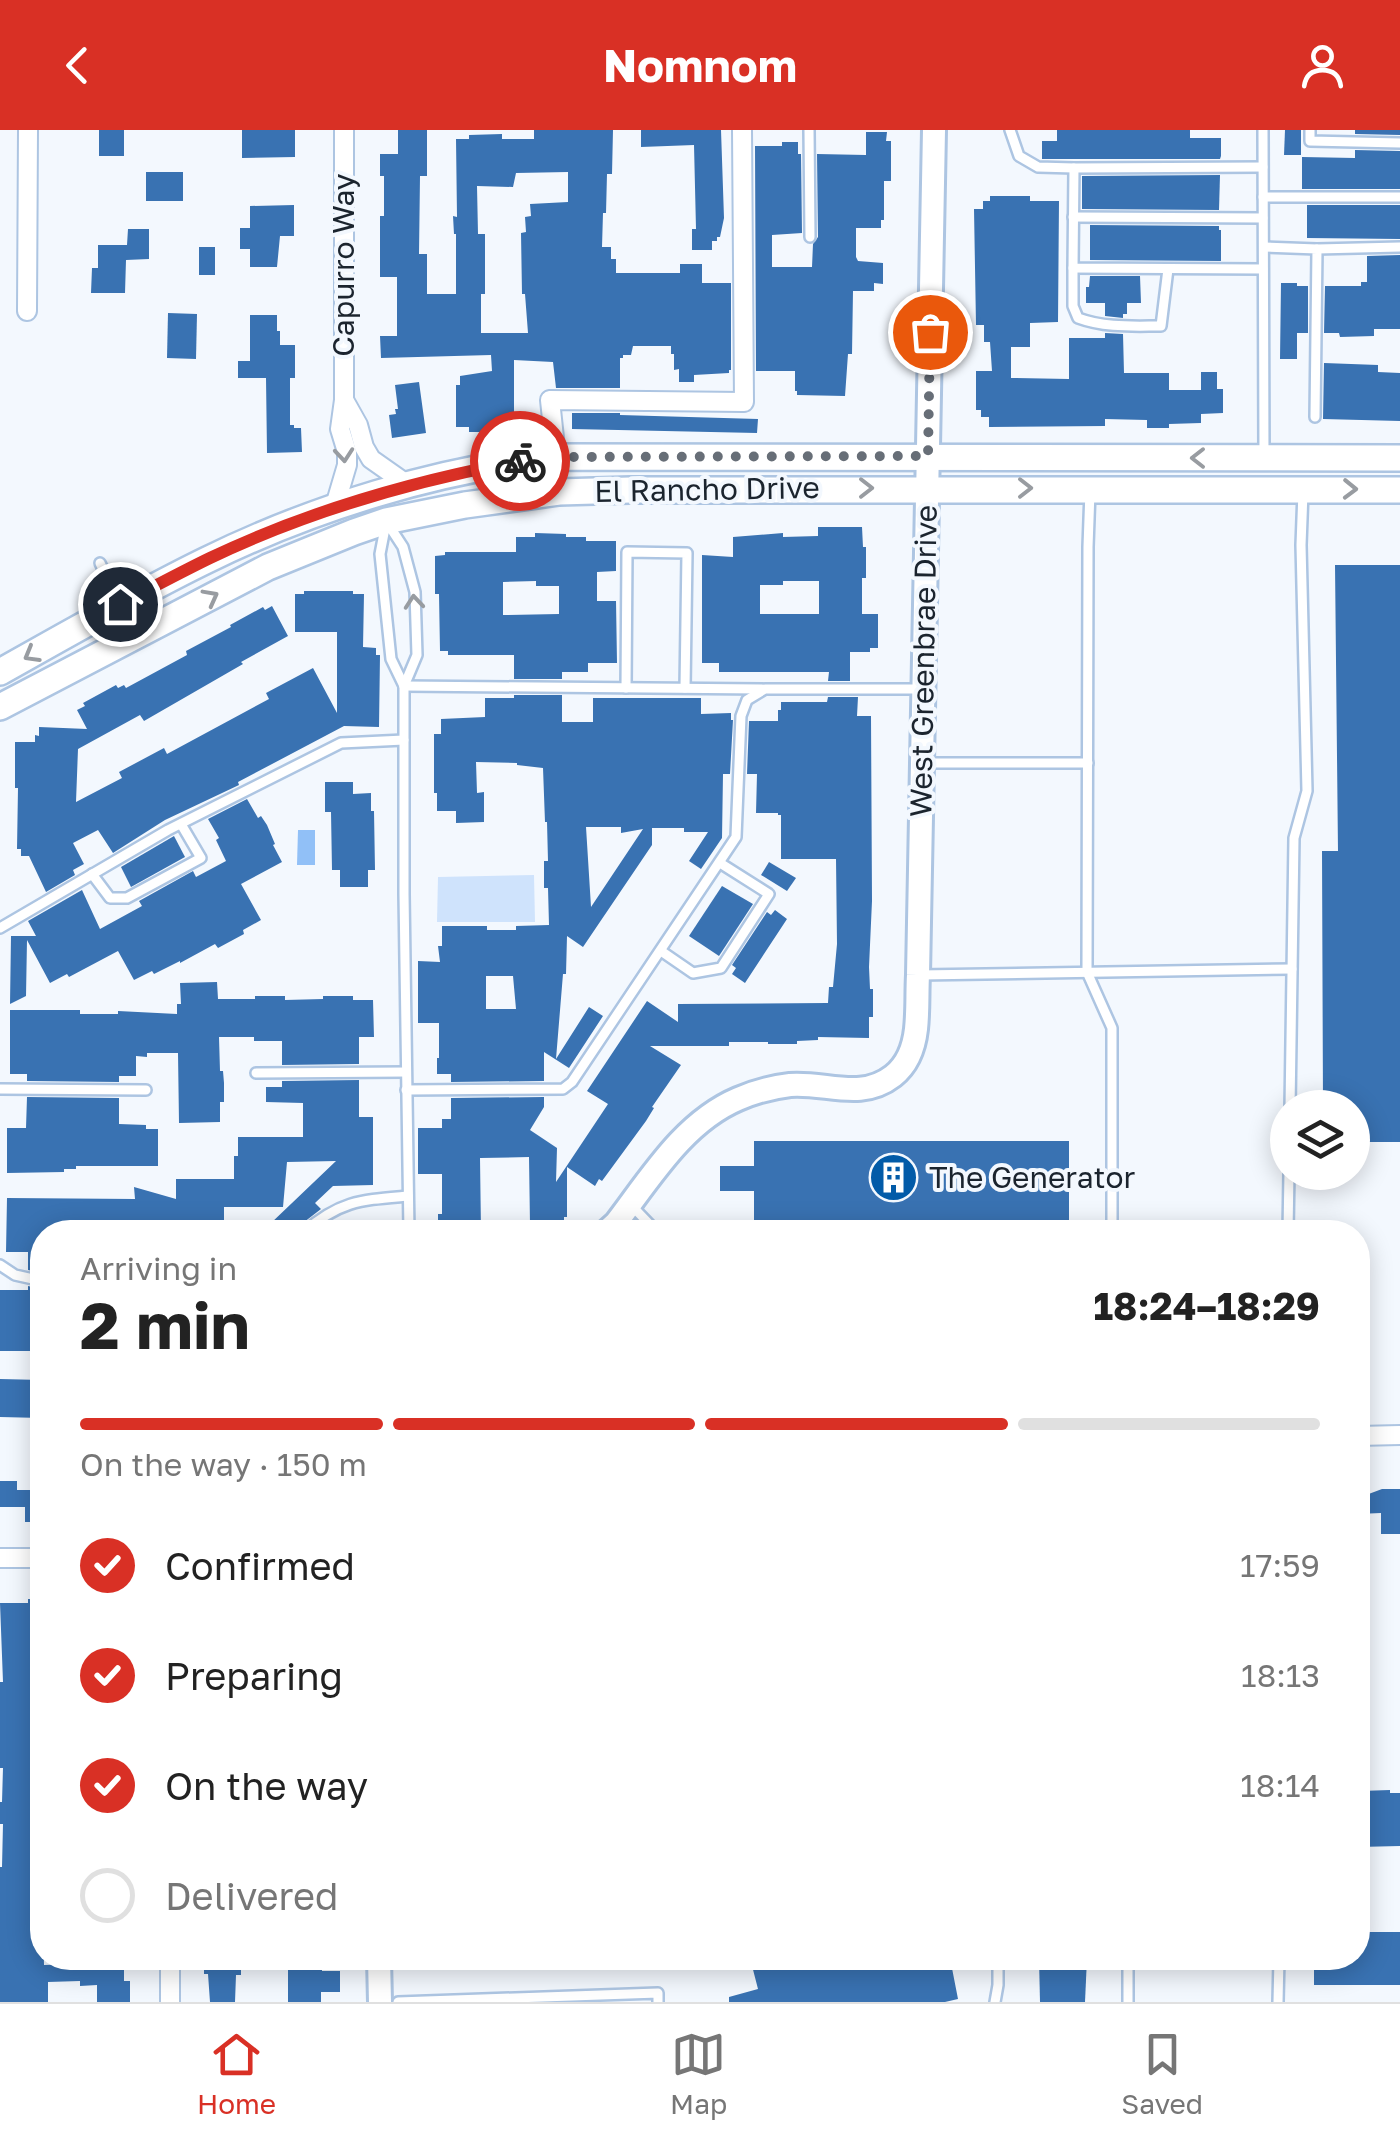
<!DOCTYPE html>
<html lang="en">
<head>
<meta charset="utf-8">
<style>
	body { margin:0; font-family:"Golos Text",sans-serif; background:#f2f2f2; color:#222; height:100vh; display:flex; flex-direction:column; font-size:38px; white-space:nowrap }
	* { box-sizing:border-box; margin:0 }
	p { font-size:32px; color:#767676 }
	.icon { flex:none; width:55px; height:55px; fill:none; stroke:currentColor; stroke-width:2; stroke-linecap:round; stroke-linejoin:round }
	.map { position:relative; flex:1; overflow:hidden }
	.sheet { position:absolute; left:30px; top:1090px; width:1340px; height:750px; display:flex; flex-direction:column; background:#fff; border-radius:40px; box-shadow:0 5px 25px #0003 }
	.sheet>* { flex:none }
	.tools { position:absolute; left:1270px; top:960px; display:grid; gap:20px }
	.tools a { display:grid; place-items:center; width:100px; height:100px; border-radius:50%; background:#fff; box-shadow:0 5px 25px #0003; font-size:50px }
	.pin { position:absolute; display:grid; place-items:center; width:85px; height:85px; color:#fff; margin:-42px; border:5px solid #fff; border-radius:50%; box-shadow:0 2px 10px #0007 }
	.courier { position:absolute; display:grid; place-items:center; width:100px; height:100px; margin:-50px; border:8px solid #d93025; border-radius:50%; background:#fff; color:#222; box-shadow:0 2px 12px #0007 }
	.overview em { font-style:normal; font-weight:700 }
	.overview div { display:flex; flex-direction:column-reverse }
	.overview { display:flex; align-items:center; justify-content:space-between; height:170px; padding:0 50px }
	h1 { font-size:65px; font-weight:700; line-height:75px }
	.bar { display:grid; grid-template-columns:repeat(4,1fr); gap:15px 10px; align-content:center; height:120px; padding:0 50px }
	.bar i { height:12px; border-radius:8px; background:#e0e0e0 }
	.bar .on { background:#d93025 }
	.bar p { grid-column:span 4 }
	ol { padding:0 50px; list-style:none }
	li { display:flex; align-items:center; gap:30px; height:110px }
	li p { margin-inline-start:auto }
	li .icon { padding:10px; border-radius:50%; background:#d93025; color:#fff; stroke-width:4 }
	li:last-child { color:#767676 }
	li i { width:55px; height:55px; border:5px solid #e0e0e0; border-radius:50% }
	header { display:flex; justify-content:space-between; align-items:center; height:130px; padding:0 50px; background:#d93025; color:#fff; font-size:45px; font-weight:700 }
	.tabs { display:flex; justify-content:space-around; align-items:center; height:140px; border-top:2px solid #e0e0e0; background:#fff; font-size:28px; color:#767676 }
	.tabs a { display:grid; justify-items:center; gap:5px }
	.tabs .on { color:#d93025 }
	.map>svg:first-child { display:block }
	.green { fill:#cfe3fc }
	.water { fill:#91c0f7 }
	.building { fill:#3972b2; fill-rule:evenodd }
	.lines { fill:none; stroke-linecap:round; stroke-linejoin:round }
	.service-casing { stroke:#adc5e2; stroke-width:14 }
	.minor-casing { stroke:#adc5e2; stroke-width:22 }
	.tertiary-casing { stroke:#adc5e2; stroke-width:28 }
	.secondary-casing { stroke:#adc5e2; stroke-width:30 }
	.service { stroke:#fff; stroke-width:9 }
	.minor { stroke:#fff; stroke-width:18 }
	.tertiary { stroke:#fff; stroke-width:22 }
	.secondary { stroke:#fff; stroke-width:25 }
	.oneway { stroke:#989ca1 }
	.done { stroke:#676e77; stroke-width:10; stroke-dasharray:0 18 }
	.route { stroke:#d93025; stroke-width:12 }
	.labels { text-anchor:middle; stroke-width:8; stroke-linejoin:round; paint-order:stroke }
	.street-label { font-size:30px; fill:#1b242e; stroke:#f3f8fe }
	.poi-label { font-size:30px; fill:#1b242e; stroke:#f3f8fe; text-anchor:start }
</style>
</head>
<body>
<header><svg class="icon" aria-label="back" viewBox="0 0 24 24"><path d="M15 5l-7 7 7 7"/></svg>Nomnom<svg class="icon" aria-label="person" viewBox="0 0 24 24"><circle cx="12" cy="8" r="4"/><path d="M4 21q1-7 8-7t8 7"/></svg></header>
<div class="map">
<svg width="1400" height="1872" viewBox="0 0 1400 1872">
	<rect width="100%" height="100%" fill="#f3f8fe"/>
	<path class="green" d="M534,745L535,792H437L438,747Z"/>
	<path class="water" d="M298,700H315V735H297Z"/>
	<g class="building">
		<rect x="99" y="0" width="25" height="26"/>
		<path d="M242,0H295V27L242,28Z"/>
		<path d="M398,0H427V46H420L419,124H427V164H456V104H454L453,86L457,87L456,9H469V5L502,4V9H534V0H613L612,44H607L606,83H603L602,117H611V129H616V143H680V134H702V153H731V240H729V243L694,245V252H679V239L674,240V224H671V216H633L631,225H623V228H620V258H556L553,232L514,230V297H502V302H469V297H456V255H460V246L492,241L491,225L381,228L380,206H397V147H380V86H384V46H380V24H398ZM568,42V72L530,74L531,86L525,87L526,102L521,103L522,164H525L528,203H481V164H485V104H478L477,56L513,57L516,43Z"/>
		<path d="M641,0H721L724,88L720,107H717V111H712V120H692V99H696L694,15L641,17Z"/>
		<path d="M1057,0H1190V8H1221V26L1220,29H1042V11H1057Z"/>
		<path d="M1285,0H1301V25H1284Z"/>
		<path d="M1355,0H1400V5L1355,4Z"/>
		<path d="M866,2H887L886,11H891V51H884V90H881V98H856V127L858,131L883,133V154L874,153V161H853L852,224H848L845,266L797,265V261H795V241H756L755,16H782V12H798V24H801L802,103L772,105V137H812L813,114L818,107L817,24L866,25Z"/>
		<path d="M1355,20L1400,21V59H1302V27L1355,28Z"/>
		<rect x="146" y="42" width="37" height="29"/>
		<path d="M1220,45L1219,80L1082,79V46Z"/>
		<path d="M990,66H1030V71H1059L1058,192L1030,193V217H1011V248L1069,249V208H1105V203L1123,204L1124,243H1169V260H1201V242H1217V259H1223V283L1201,284V293L1169,294V298H1147V290L1105,289V296L989,297V287H981V280H976V241H992L990,212H984V195H976L974,79H983V71H990Z"/>
		<path d="M294,75V106H280L277,137H250V119H240V98H250V76Z"/>
		<path d="M1307,75H1400V109L1307,108Z"/>
		<path d="M1090,95L1219,96V100H1221V131L1090,130Z"/>
		<path d="M128,99H149V129L126,130L125,163H91L92,138H98V115H127Z"/>
		<rect x="199" y="117" width="16" height="28"/>
		<path d="M1400,125V199H1374V206L1340,207L1339,203H1324L1325,156H1361V152H1367V126Z"/>
		<path d="M1090,146H1140L1141,173H1127V184H1123V188L1105,186V173H1086V157H1089Z"/>
		<path d="M1281,153H1297V156H1308V203H1297V229H1280Z"/>
		<path d="M168,183L197,184L196,229L167,228Z"/>
		<path d="M250,185H277V201H280V215H295V248H290V295H294V298H301L302,322L267,323L266,248H238V231H250Z"/>
		<path d="M1324,233L1378,235V242L1400,243V291L1323,289Z"/>
		<path d="M419,252L426,303L392,308L389,285L396,284L395,279H398L395,255Z"/>
		<path d="M572,283H620V285L758,289L757,303L572,299Z"/>
		<path d="M818,397H862L863,417H866V448H862V484H878V518H870V522H850V551H828L829,542H719V533H702V425L733,427V407L783,403V407L818,406ZM783,451H819V484H760V455H783Z"/>
		<path d="M535,403L566,404V407H586V411H616V441L597,442V471H616L617,533H588V542H562V549H514V525H448V521H440L439,464H435V426L445,425V422H516V407H535ZM536,451V456H559V484L503,485V452Z"/>
		<path d="M1335,435H1400V1012H1352V978H1323L1322,721H1338Z"/>
		<path d="M304,461H353V464H364L363,517L376,518V525H380L379,597L344,596L238,652L239,655L165,690L113,723L98,700L73,713L84,734L73,740L75,745L46,762L29,726H21V719H17L18,658H15V612H35V605L39,606V597L87,599L77,580L85,576L83,573L116,555L118,558L124,555L126,558L187,525L186,521L231,497L230,495L263,477L265,480L272,476L288,506L241,532L243,534L144,591L140,585L78,619L76,672L122,648L119,642L164,618L167,624L269,569L266,563L313,538L337,583V502H295V464H304Z"/>
		<path d="M514,565H562V592H593V568H701V584L731,583V590H733L730,644H723L722,708L701,739L689,731L708,702H684V698H652V715L583,817L567,806L566,844H563L556,929L589,877L603,886L569,938L544,922V951L451,952V944H437V928H439V893H418V831L440,832L438,816H442V796H487V800H516V796L549,795L548,758H544V731H548L547,692H545L543,638L517,635V633L476,632L477,663L484,662V692L456,693V681H437V663H434V604H441V589L485,587V568H514ZM586,697H621V703L643,699L591,777ZM486,846H513L516,879H486Z"/>
		<path d="M828,567H858L857,586H871L872,771L869,837L870,859H873V887H869V908L818,907V910L797,911V914H768V912H729V916H650L681,935L652,977L654,978L646,991L602,1051L599,1049L595,1056L567,1037V1087H564V1094L530,1095L529,1027L480,1028L481,1102H442V1099H438V1084H442V1044H418V998H442V989H451V968L544,967V977L530,1000L557,1018L556,1052L608,974L587,961L647,871L678,892V874L828,873L829,857H833L837,814L836,729H781V685H778V683H756L757,644H747L749,591H778V580H781V572H827Z"/>
		<path d="M325,652H353V664L371,663V681H374L375,740H368V757H340V740H332L331,682H325Z"/>
		<path d="M247,669L258,688L261,686L267,695L275,714L273,715L282,732L241,754L261,790L243,800L244,804L218,818L215,814L180,833V831L154,844L152,841L134,850L118,821L69,847L67,844L50,853L27,810L26,866L10,874L11,806H36L28,791L82,760L100,799L142,776L139,771L193,741L196,747L226,731L216,710L219,708L208,689Z"/>
		<path d="M174,706L185,727L131,757L121,737Z"/>
		<path d="M769,732L796,748L787,761L761,745Z"/>
		<path d="M722,756L753,774L719,826L689,806Z"/>
		<path d="M775,780L787,789L745,853L732,844L736,838L732,835L767,782L771,785Z"/>
		<path d="M217,852L218,869H255V866H285V870L323,869V866H353V870H373L374,907H359V934L282,935V911H254V907H219L220,941H223L224,953V972H220V992L179,993L178,923H147V927L136,926V946H119V952L27,951V944H10V880H80V884H118V881L177,884V874H181L180,853Z"/>
		<path d="M359,950V987H373V1055L333,1056L315,1073L321,1079L299,1096L296,1102H279L270,1094L336,1031L287,1032L283,1077H224V1100H219V1102H42V1143L28,1140V1122H6L7,1068L135,1069L134,1057L176,1069V1049H234V1026H238V1007H303V973L266,972V957H282V951Z"/>
		<path d="M27,967L119,968V994L146,995V999H158V1036H76V1039H64V1042L7,1043V998H26Z"/>
		<path d="M754,1011H1069V1102H754V1061H720V1036H754Z"/>
		<path d="M28,1156L42,1159V1221H0V1160H28Z"/>
		<path d="M0,1249L42,1250V1288L0,1287Z"/>
		<path d="M0,1351H17V1360H42V1392H25V1377H0Z"/>
		<path d="M1382,1359H1400V1404H1381V1383L1358,1384V1368Z"/>
		<path d="M28,1469H42V1557H33L32,1574V1619H39V1651H42V1678H32L30,1744H34V1755H42L44,1835L79,1834V1829L124,1828V1851H130V1872H97V1855L80,1856V1851L48,1852V1872H0V1737H2L3,1694H0V1672H2L3,1638H0V1552H3L0,1473H28Z"/>
		<path d="M1390,1660V1663H1400V1716L1358,1717V1663H1360V1661Z"/>
		<path d="M1358,1802H1400V1855H1314V1828H1358Z"/>
		<path d="M204,1828H235V1830L241,1831V1845H236L235,1872H210L208,1844H204Z"/>
		<path d="M750,1828H866V1837L901,1831L900,1828H950L958,1869L945,1872H729V1867L758,1859Z"/>
		<path d="M1039,1828H1087L1085,1872H1040Z"/>
		<path d="M288,1831H322V1841H340V1862H321V1872H288Z"/>
	</g>
	<g class="lines">
		<defs>
			<g id="service">
				<path d="M809,0L810,107"/>
				<path d="M1010,0L1019,26L1038,37L1074,38"/>
				<path d="M1263,0L1264,327"/>
				<path d="M1310,0V11L1400,13"/>
				<path d="M1263,37L1074,38L1073,138L1263,139"/>
				<path d="M1263,67H1400"/>
				<path d="M1073,87L1263,88"/>
				<path d="M1264,117L1317,119L1315,287"/>
				<path d="M1317,119L1400,117"/>
				<path d="M1073,138V176L1078,188C1105,198 1133,196 1161,196L1168,139"/>
				<path d="M1090,361L1088,417L1087,842L1112,898V1102"/>
				<path d="M386,393L380,424L391,529L404,556"/>
				<path d="M388,394L403,417L415,462L417,525L404,556V764L409,1102"/>
				<path d="M100,433L118,471"/>
				<path d="M404,556L762,559"/>
				<path d="M626,558L627,422L687,423L685,558"/>
				<path d="M925,633H1088"/>
				<path d="M92,744L110,768H127L201,728L181,694"/>
				<path d="M0,798L168,700L341,613L404,610"/>
				<path d="M661,821L693,843L721,838L769,764L720,733"/>
				<path d="M920,845L1292,839"/>
				<path d="M256,943L406,942"/>
				<path d="M0,959L146,960"/>
				<path d="M406,960L563,959L572,952L736,707L741,586L747,570L765,559H920"/>
				<path d="M1290,978L1294,708L1307,661L1301,415L1303,362"/>
				<path d="M632,1076L657,1102"/>
				<path d="M304,1102C341,1070 362,1070 408,1066"/>
				<path d="M1288,1102L1289,1042"/>
				<path d="M0,1135L15,1145L42,1151"/>
				<path d="M398,1872L658,1863V1872"/>
				<path d="M995,1872L998,1855V1828"/>
				<path d="M1128,1872V1828"/>
				<path d="M1278,1872L1279,1828"/>
			</g>
			<g id="minor">
				<path d="M27,181L28,0"/>
				<path d="M344,270L358,295L364,317L371,329L408,355"/>
				<path d="M556,327L550,270L744,272L742,0"/>
				<path d="M334,379L347,335V322L340,299L344,270V0"/>
				<path d="M1358,1306L1400,1305"/>
				<path d="M0,1428H42"/>
				<path d="M170,1828V1872"/>
			</g>
			<g id="tertiary">
				<path d="M606,1102L616,1093C651,1047 684,992 738,969C754,962 773,957 790,955C826,952 861,971 893,946C907,935 914,917 916,899C918,881 917,863 918,845L934,0"/>
				<path d="M379,1828L380,1872"/>
			</g>
			<g id="secondary">
				<path d="M0,542C68,504 137,464 207,430C313,378 438,339 556,327L1400,328"/>
				<path d="M0,577L268,437L354,402L386,391L465,375L559,362L630,360H1400"/>
			</g>
		</defs>
		<use href="#service" class="service-casing"/>
		<use href="#minor" class="minor-casing"/>
		<use href="#tertiary" class="tertiary-casing"/>
		<use href="#secondary" class="secondary-casing"/>
		<use href="#service" class="service"/>
		<use href="#minor" class="minor"/>
		<use href="#tertiary" class="tertiary"/>
		<use href="#secondary" class="secondary"/>
	</g>
	<defs><path id="oneway-chevron" d="M-2-3.5L2.5 0L-2 3.5" fill="none" stroke-width="1.6" stroke-linecap="round" stroke-linejoin="round" transform="scale(2.5)"/></defs>
	<g class="oneway">
		<use href="#oneway-chevron" transform="translate(344 325) rotate(85)"/>
		<use href="#oneway-chevron" transform="translate(1198 328) rotate(-180)"/>
		<use href="#oneway-chevron" transform="translate(866 358)"/>
		<use href="#oneway-chevron" transform="translate(1025 358)"/>
		<use href="#oneway-chevron" transform="translate(1350 359) rotate(1)"/>
		<use href="#oneway-chevron" transform="translate(211 467) rotate(-28)"/>
		<use href="#oneway-chevron" transform="translate(414 472) rotate(-95)"/>
		<use href="#oneway-chevron" transform="translate(31 525) rotate(150)"/>
	</g>
	<g class="lines">
		<path class="done" d="M520,331L556,327L928,326L930,202"/>
		<path class="route" d="M120,474C150,459 179,443 210,428C308,381 413,351 520,331"/>
	</g>
	<defs>
		<symbol id="building-disc" viewBox="-11 -11 22 22"><circle r="9.5" fill="#025ba8" stroke="#f3f8fe"/><path d="M-4-6H4V6H1V3H-1V6H-4ZM-2.5-4.3h1.7v1.8h-1.7ZM.8-4.3h1.7v1.8H.8ZM-2.5-1h1.7V.8h-1.7ZM.8-1h1.7V.8H.8Z" fill="#fff"/></symbol>
	</defs>
	<g fill-rule="evenodd">
		<use href="#building-disc" x="866" y="1020" width="55" height="55"/>
	</g>
	<g class="labels">
		<g class="street-label">
			<text transform="translate(344 135) rotate(-90)" y="10">Capurro Way</text>
			<text transform="translate(707 360) rotate(-1)" y="10">El Rancho Drive</text>
			<text transform="translate(924 531) rotate(-89)" y="10">West Greenbrae Drive</text>
		</g>
		<g class="poi-label">
			<text x="929" y="1058">The Generator</text>
		</g>
	</g>
</svg>
<div class="tools">
<a><svg class="icon" aria-label="layers" viewBox="0 0 24 24"><path d="M12 4l9 5-9 5-9-5zM3 14l9 5 9-5"/></svg></a>
</div>
<div class="pin" style="left:930px;top:202px;background:#ea580c"><svg class="icon" aria-label="bag" viewBox="0 0 24 24"><path d="M5 8h14l-1 12H6zM9 8a3 3 0 0 1 6 0"/></svg></div>
<div class="pin" style="left:120px;top:474px;background:#1f2937"><svg class="icon" aria-label="home" viewBox="0 0 24 24"><path d="M3 11l9-7 9 7M6 9v11h12V9"/></svg></div>
<div class="courier" style="left:520px;top:331px"><svg class="icon" aria-label="bike" viewBox="0 0 24 24"><circle cx="6" cy="16" r="4"/><circle cx="18" cy="16" r="4"/><path d="M6 16l4-8h5l3 8M10 8l3 8H6M13 5h3"/></svg></div>
<section class="sheet">
<div class="overview"><div><h1>2 min</h1><p>Arriving in</p></div><em>18:24–18:29</em></div>
<div class="bar"><i class="on"></i><i class="on"></i><i class="on"></i><i></i><p>On the way · 150 m</p></div>
<ol>
<li><svg class="icon" aria-label="check" viewBox="0 0 24 24"><path d="M5 12l5 5 9-10"/></svg>Confirmed<p>17:59</p></li>
<li><svg class="icon" aria-label="check" viewBox="0 0 24 24"><path d="M5 12l5 5 9-10"/></svg>Preparing<p>18:13</p></li>
<li><svg class="icon" aria-label="check" viewBox="0 0 24 24"><path d="M5 12l5 5 9-10"/></svg>On the way<p>18:14</p></li>
<li><i></i>Delivered</li>
</ol>
</section>
</div>
<nav class="tabs">
<a class="on"><svg class="icon" aria-label="home" viewBox="0 0 24 24"><path d="M3 11l9-7 9 7M6 9v11h12V9"/></svg>Home</a>
<a><svg class="icon" aria-label="map" viewBox="0 0 24 24"><path d="M3 6l6-2 6 2 6-2v14l-6 2-6-2-6 2zM9 4v14M15 6v14"/></svg>Map</a>
<a><svg class="icon" aria-label="saved" viewBox="0 0 24 24"><path d="M7 4h10v16l-5-4-5 4z"/></svg>Saved</a>
</nav>
</body>
</html>
